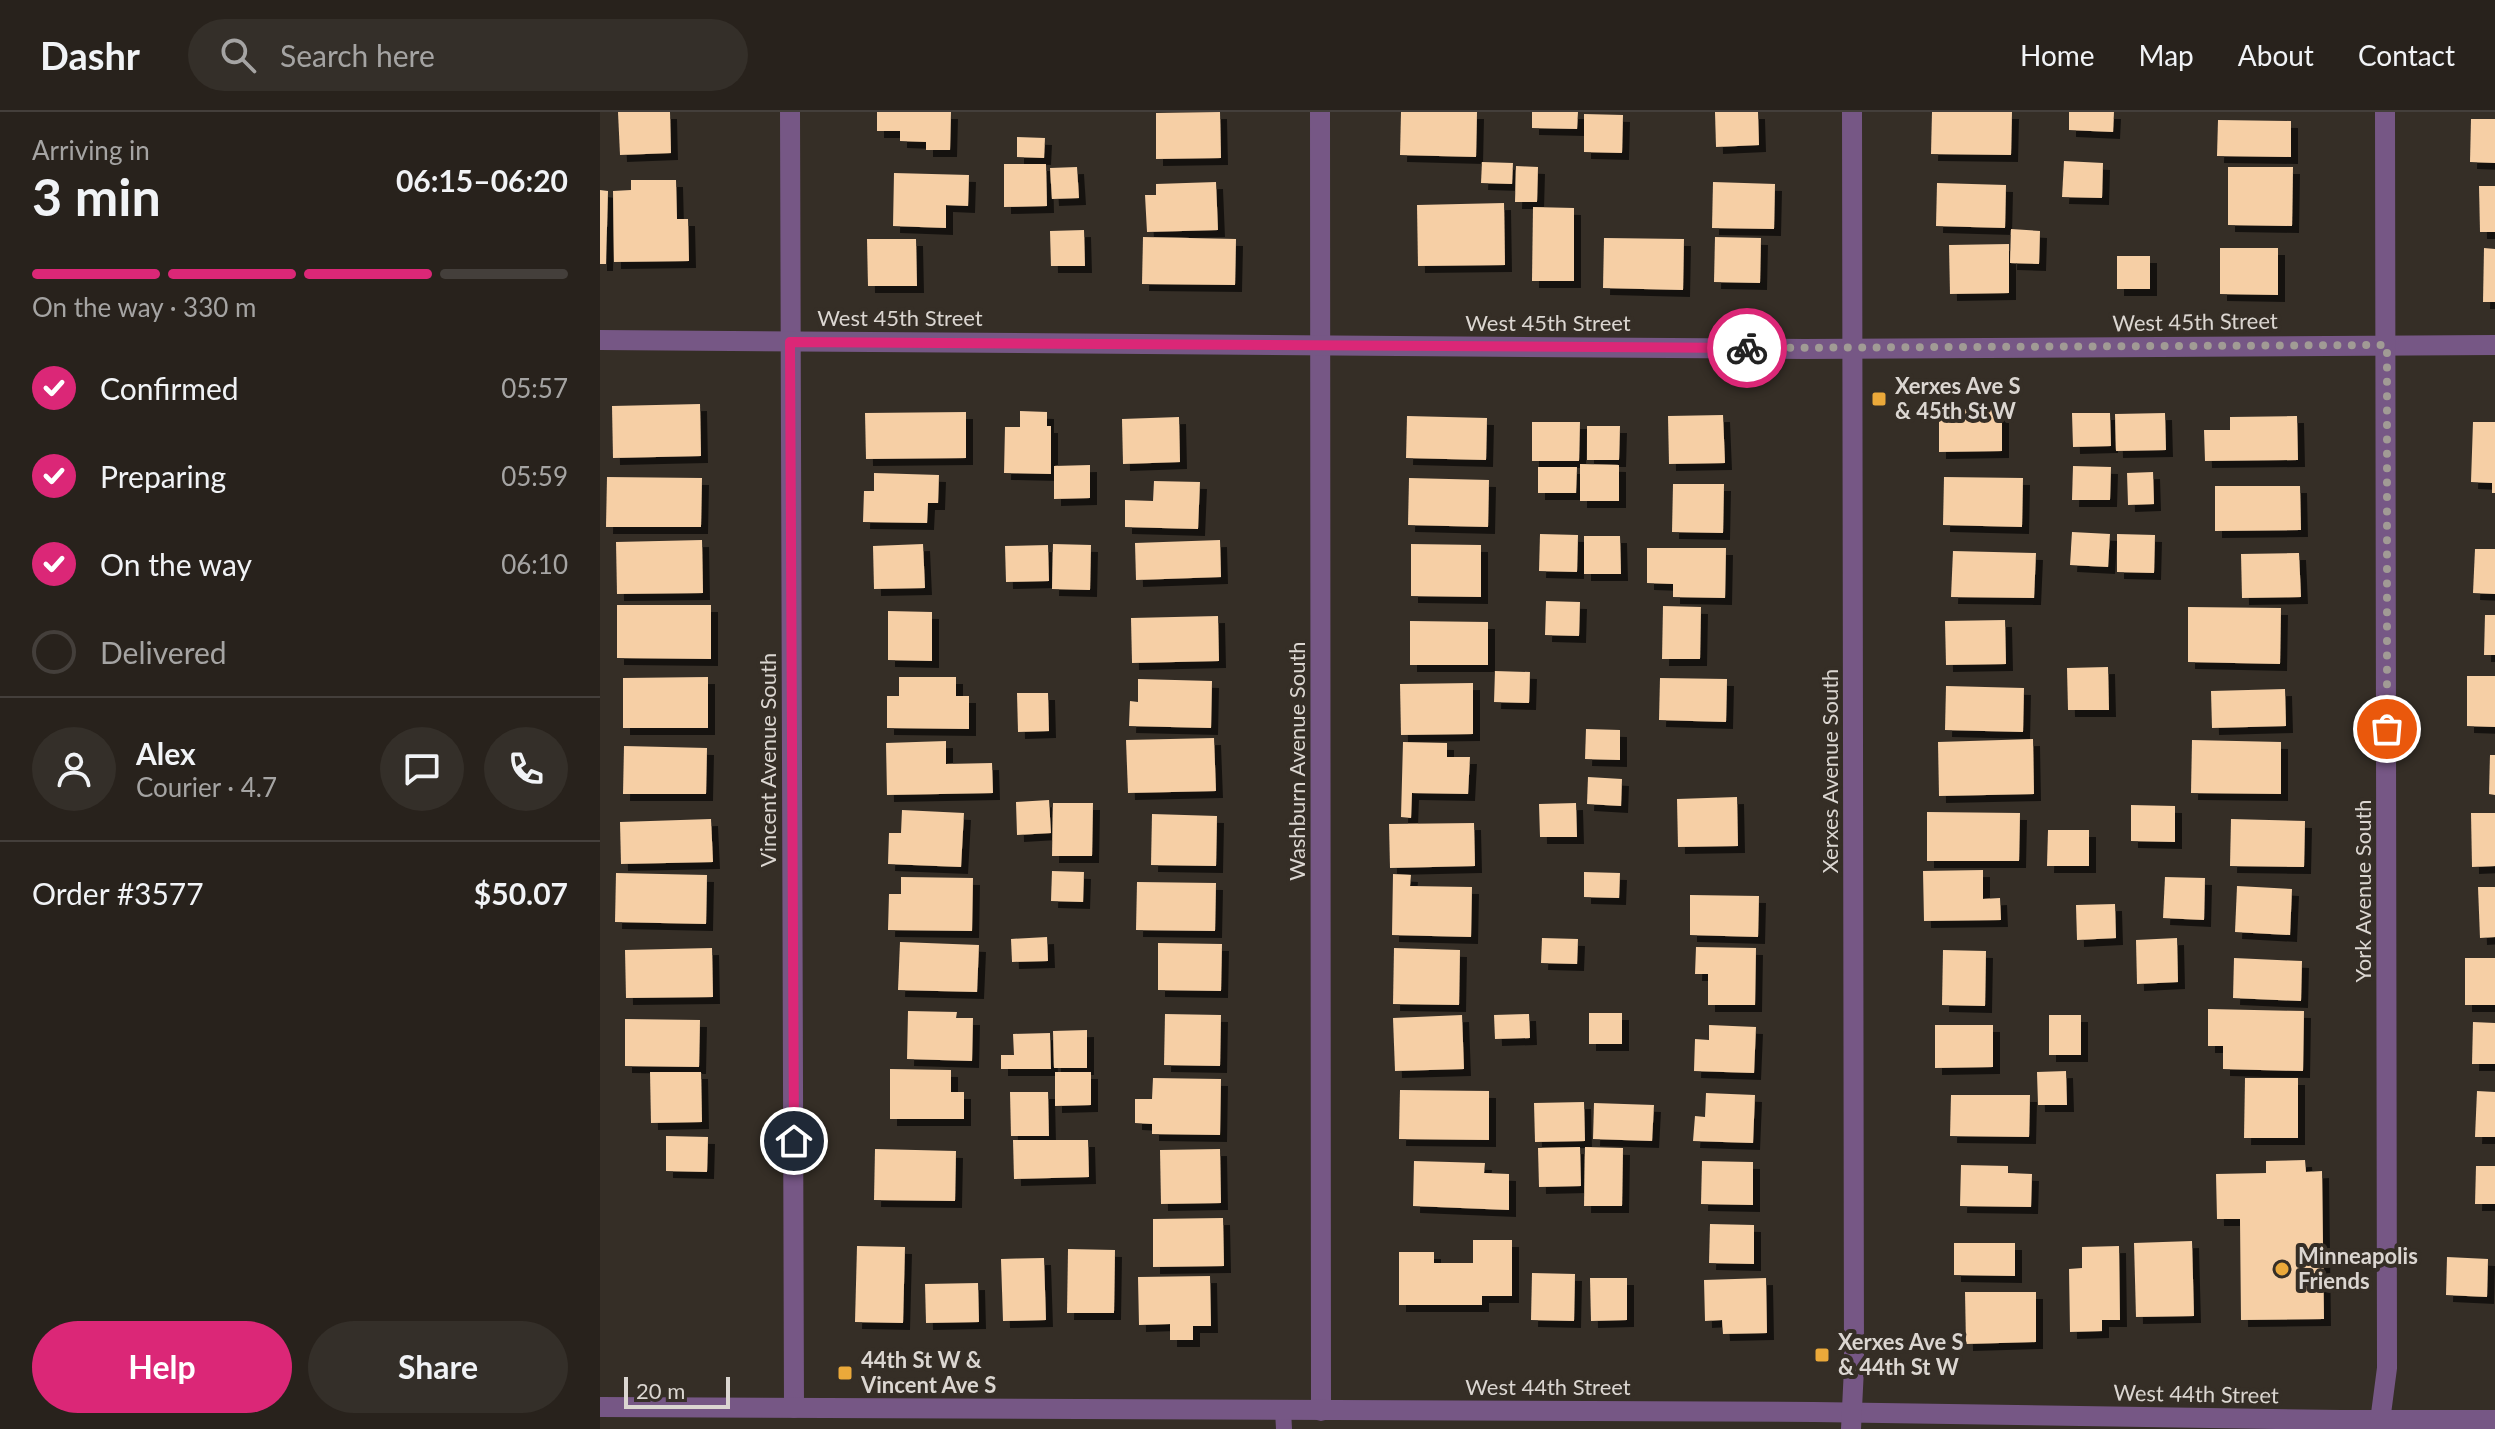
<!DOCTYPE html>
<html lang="en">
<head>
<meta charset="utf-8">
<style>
	body { margin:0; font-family:Lato,sans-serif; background:#342f29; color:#f1f3f6; height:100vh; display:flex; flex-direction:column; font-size:30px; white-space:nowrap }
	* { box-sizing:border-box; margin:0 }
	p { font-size:26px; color:#a5a4a3 }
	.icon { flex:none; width:44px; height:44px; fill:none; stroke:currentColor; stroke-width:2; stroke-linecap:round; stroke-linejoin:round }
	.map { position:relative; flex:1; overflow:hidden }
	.details { display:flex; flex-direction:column; background:#28221c; width:600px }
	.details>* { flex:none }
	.scale { position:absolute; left:24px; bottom:20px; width:106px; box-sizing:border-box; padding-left:8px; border:4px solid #dbd6d1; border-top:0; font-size:22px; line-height:28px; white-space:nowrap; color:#dbd6d1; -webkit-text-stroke:6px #352e26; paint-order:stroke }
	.pin { position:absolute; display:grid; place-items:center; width:68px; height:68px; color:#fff; margin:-34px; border:4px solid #fff; border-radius:50%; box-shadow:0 2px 8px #0007 }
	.courier { position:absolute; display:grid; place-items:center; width:80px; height:80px; margin:-40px; border:6px solid #db2777; border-radius:50%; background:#fff; color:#222; box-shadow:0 2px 10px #0007 }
	.head em { font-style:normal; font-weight:700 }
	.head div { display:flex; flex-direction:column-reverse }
	.head { display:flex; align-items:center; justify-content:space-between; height:136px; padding:0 32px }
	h1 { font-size:52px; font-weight:700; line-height:60px }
	.bar { display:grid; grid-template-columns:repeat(4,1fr); gap:12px 8px; align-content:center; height:96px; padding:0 32px }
	.bar i { height:10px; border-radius:6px; background:#443f3b }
	.bar .active { background:#db2777 }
	.bar p { grid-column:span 4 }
	.line { display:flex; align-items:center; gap:20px; padding:0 32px; border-top:2px solid #443f3b }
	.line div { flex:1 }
	.round { display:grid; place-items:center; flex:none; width:84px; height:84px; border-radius:42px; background:#342f29 }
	ol { padding:0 32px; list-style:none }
	li { display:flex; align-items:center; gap:24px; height:88px }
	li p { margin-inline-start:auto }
	li .icon { padding:8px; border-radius:50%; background:#db2777; color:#fff; stroke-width:4 }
	li:last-child { color:#a5a4a3 }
	li i { width:44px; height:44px; border:4px solid #443f3b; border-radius:50% }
	.primary-button { display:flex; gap:16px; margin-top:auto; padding:16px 32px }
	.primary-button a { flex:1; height:92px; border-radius:48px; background:#db2777; color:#fff; font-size:32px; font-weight:700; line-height:92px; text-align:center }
	.primary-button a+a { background:#342f29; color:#f1f3f6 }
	header { display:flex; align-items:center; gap:48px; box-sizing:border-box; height:112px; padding:0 40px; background:#28221c; border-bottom:2px solid #443f3b }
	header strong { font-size:38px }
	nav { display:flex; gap:44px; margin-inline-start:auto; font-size:28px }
	.search { width:560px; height:72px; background:#342f29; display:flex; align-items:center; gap:20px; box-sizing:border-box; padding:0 28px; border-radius:44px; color:#a5a4a3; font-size:30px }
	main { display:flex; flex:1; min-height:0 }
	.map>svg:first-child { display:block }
	.building { fill:#f6cfa5; filter:url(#shadow) }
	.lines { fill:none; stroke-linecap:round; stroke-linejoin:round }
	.service { stroke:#765785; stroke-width:16 }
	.minor { stroke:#765785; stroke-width:20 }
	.tertiary { stroke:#765785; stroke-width:20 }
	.done { stroke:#a19b95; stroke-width:8; stroke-dasharray:0 14.4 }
	.route { stroke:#db2777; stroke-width:10 }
	.poi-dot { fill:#eba93a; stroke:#352e26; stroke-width:3 }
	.labels { text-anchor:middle; stroke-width:8; stroke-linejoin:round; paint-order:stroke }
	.street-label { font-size:22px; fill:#dbd6d1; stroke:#352e26 }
	.poi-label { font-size:22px; font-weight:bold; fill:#dbd6d1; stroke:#352e26; text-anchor:start }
</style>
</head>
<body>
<header>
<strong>Dashr</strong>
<div class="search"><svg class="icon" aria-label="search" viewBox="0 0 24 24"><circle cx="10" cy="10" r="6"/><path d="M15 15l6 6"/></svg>Search here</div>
<nav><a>Home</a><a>Map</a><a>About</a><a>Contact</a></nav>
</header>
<main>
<section class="details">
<div class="head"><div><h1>3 min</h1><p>Arriving in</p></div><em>06:15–06:20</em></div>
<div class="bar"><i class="active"></i><i class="active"></i><i class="active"></i><i></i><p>On the way · 330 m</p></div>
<ol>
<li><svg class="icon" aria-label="check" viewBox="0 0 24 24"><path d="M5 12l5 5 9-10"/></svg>Confirmed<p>05:57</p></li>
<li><svg class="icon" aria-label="check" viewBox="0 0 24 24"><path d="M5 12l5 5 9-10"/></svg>Preparing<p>05:59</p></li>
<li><svg class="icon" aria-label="check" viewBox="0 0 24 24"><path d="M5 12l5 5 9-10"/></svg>On the way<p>06:10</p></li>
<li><i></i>Delivered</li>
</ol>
<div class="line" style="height:144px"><a class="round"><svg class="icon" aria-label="person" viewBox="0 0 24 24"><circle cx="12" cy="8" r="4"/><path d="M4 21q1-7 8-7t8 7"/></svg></a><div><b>Alex</b><p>Courier · 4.7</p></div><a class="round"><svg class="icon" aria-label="chat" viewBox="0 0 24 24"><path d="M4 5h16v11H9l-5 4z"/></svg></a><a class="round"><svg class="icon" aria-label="phone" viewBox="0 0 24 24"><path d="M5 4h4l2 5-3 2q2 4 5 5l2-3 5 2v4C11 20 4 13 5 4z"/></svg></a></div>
<div class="line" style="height:104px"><div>Order #3577</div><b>$50.07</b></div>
<div class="primary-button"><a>Help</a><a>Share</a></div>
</section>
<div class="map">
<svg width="1895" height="1317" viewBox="0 0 1895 1317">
	<defs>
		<filter id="shadow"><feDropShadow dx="7" dy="7" stdDeviation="0" flood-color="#0009"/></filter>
	</defs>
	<rect width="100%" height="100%" fill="#352e26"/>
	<g class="building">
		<path d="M18,0H70L71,41L20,43Z"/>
		<path d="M277,0H351L350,38H326V30L300,29V19H277Z"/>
		<path d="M620,0L621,46L556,47V1Z"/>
		<path d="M801,0H877L876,45L800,43Z"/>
		<path d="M932,0H978L977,17L932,16Z"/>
		<path d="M1115,0H1158L1159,33L1116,35Z"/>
		<path d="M1332,0H1412L1411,43L1331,42Z"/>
		<path d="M1469,0H1514L1513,20L1469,18Z"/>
		<path d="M984,2L1023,3L1022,41L984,40Z"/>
		<path d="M1871,7H1895V51L1870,50Z"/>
		<path d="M1618,8L1691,9V45L1617,44Z"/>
		<path d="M417,25L445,26L444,46L417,45Z"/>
		<path d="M1464,49L1503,51L1502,86L1462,85Z"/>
		<path d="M882,50L913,51L912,72L881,71Z"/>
		<path d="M404,52H446L447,94L404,95Z"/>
		<path d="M916,54L938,55L937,90H915Z"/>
		<path d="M477,55L479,86L452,87L450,56Z"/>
		<path d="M1628,55H1693L1692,114L1628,113Z"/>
		<path d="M294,61L369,63L368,94L346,93V116L293,114Z"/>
		<path d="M31,68H76L77,107H88L89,149L14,150L13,79L31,78Z"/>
		<path d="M616,70L618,118L547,120L545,83H556V72Z"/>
		<path d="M1113,70L1175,72L1174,117L1112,116Z"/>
		<path d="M1337,71L1406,73L1405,116L1336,114Z"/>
		<path d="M1879,74H1895V120H1880Z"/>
		<path d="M0,78L8,79L6,152H0Z"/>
		<path d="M904,91L905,153L818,154L817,93Z"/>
		<path d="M933,95L974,96V169H932Z"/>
		<path d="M1411,117L1440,119L1439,152L1410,151Z"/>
		<path d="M484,118L485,154H451L450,119Z"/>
		<path d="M543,125L636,127L635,173L542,172Z"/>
		<path d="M1115,125L1161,126L1160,171L1114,170Z"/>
		<path d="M1004,126L1084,127L1083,178L1003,176Z"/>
		<path d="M267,127H316L317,174H268Z"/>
		<path d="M1409,132V181L1350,182L1349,133Z"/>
		<path d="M1620,136H1678V183L1620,182Z"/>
		<path d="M1884,136L1895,137V190H1883Z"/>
		<rect x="1517" y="144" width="33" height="33"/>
		<path d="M100,292L101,344L13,346L12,294Z"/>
		<path d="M1339,297H1402V339L1339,340Z"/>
		<path d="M420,299L447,300V314H451V362L404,361L405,315H420Z"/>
		<path d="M366,300V346L266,347L265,301Z"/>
		<path d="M1472,301H1510L1511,334L1473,335Z"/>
		<path d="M1565,301L1566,338L1516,339L1515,302Z"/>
		<path d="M1123,303L1125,351L1069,352L1068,304Z"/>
		<path d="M807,304L887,306L886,348L806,346Z"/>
		<path d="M1697,304L1698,348L1605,349L1604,318H1630V305Z"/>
		<path d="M579,305L580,350L523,352L522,307Z"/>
		<path d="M932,310H980L979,349H932Z"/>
		<path d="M1873,310H1895V381H1892V371L1871,370Z"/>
		<path d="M987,314H1020L1019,348H987Z"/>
		<path d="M980,352L1019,353V389H980Z"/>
		<path d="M490,353V386L454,387V354Z"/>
		<path d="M1473,354L1511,355L1510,388H1472Z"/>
		<path d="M938,355H977L976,381H938Z"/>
		<path d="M1553,360L1554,392L1528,393L1527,361Z"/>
		<path d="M274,361L339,363L338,391H328L327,411L263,410L264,379H274Z"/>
		<path d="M7,365L102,366L101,415H6Z"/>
		<path d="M1344,365L1423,366L1422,415L1343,413Z"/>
		<path d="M809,366L889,368L888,415L808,413Z"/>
		<path d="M554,369L600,370L598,417L525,415V388L553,389Z"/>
		<path d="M1073,372H1124L1123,421L1072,420Z"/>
		<path d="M1615,374H1700L1701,418L1615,419Z"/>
		<path d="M1472,420L1510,422L1508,455L1470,453Z"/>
		<path d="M940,422L978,423L977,460L939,459Z"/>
		<path d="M1517,422L1555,423L1554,461L1517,460Z"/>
		<path d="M984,424H1020L1021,462H984Z"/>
		<path d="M102,428L103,481L17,482L16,430Z"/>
		<path d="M620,428L621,465L536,468L535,431Z"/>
		<path d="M323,432L325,476L274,477L273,434Z"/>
		<path d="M453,432L491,433L490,478L452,477Z"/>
		<path d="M811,432L881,433V485L811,484Z"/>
		<path d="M448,433L449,469L406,470L405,434Z"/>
		<path d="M1047,436H1126L1125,486L1073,485V472L1047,471Z"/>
		<path d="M1875,437H1895V482L1873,481Z"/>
		<path d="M1353,439L1436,441L1434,486L1351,485Z"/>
		<path d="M1699,441L1701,485L1642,486L1641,442Z"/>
		<path d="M946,489L980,490L979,524L945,523Z"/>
		<path d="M17,493H111V547L17,546Z"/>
		<path d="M1063,494L1101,495L1100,547H1062Z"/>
		<path d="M1588,495L1681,496L1680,552L1588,550Z"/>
		<path d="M288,499L332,500V549L288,548Z"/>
		<path d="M1885,503H1895V543H1884Z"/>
		<path d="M618,504L619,549L532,551L531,506Z"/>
		<path d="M1405,508L1406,552L1346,553L1345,509Z"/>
		<path d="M810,509L888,510V553H810Z"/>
		<path d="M1508,555L1509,598H1468L1467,556Z"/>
		<path d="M895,559L930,560L929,591L894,590Z"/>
		<path d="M1867,564H1895V615L1867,614Z"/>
		<path d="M108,565V616H23V566Z"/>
		<path d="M299,565H356V584H369V617L287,616V584H299Z"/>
		<path d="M1060,566L1127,567L1126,610L1059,608Z"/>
		<path d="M538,567L612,569L611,616L529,614L530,589L538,590Z"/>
		<path d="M873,571V622L801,623L800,572Z"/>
		<path d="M1346,574L1424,576L1423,620L1345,618Z"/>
		<path d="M1685,577L1686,614L1612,616L1611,579Z"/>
		<path d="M417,581H448L449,619L418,620Z"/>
		<path d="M986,617L1020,618V648L985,647Z"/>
		<path d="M614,626L616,679L528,681L526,628Z"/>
		<path d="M1433,627L1434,682L1339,684L1338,630Z"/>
		<path d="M1592,628L1681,630V682L1591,681Z"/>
		<path d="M346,629V652L392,651L393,681L287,683L286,631Z"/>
		<path d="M803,630L847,631V645H870L868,682L812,681L811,706L801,705Z"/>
		<path d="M24,634L107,636L106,682H23Z"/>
		<path d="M1890,643H1895V683L1889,682Z"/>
		<path d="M988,665L1022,667L1021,694L987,692Z"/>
		<path d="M1137,685L1138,734L1078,735L1077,687Z"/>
		<path d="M449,688L451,721L417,723L416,690Z"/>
		<path d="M453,691H493L492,744H452Z"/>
		<path d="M976,691L977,725H940L939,692Z"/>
		<path d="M1531,693L1575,694V730L1531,729Z"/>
		<path d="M302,698L364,701L361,755L288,752L289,721H301Z"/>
		<path d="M1327,700L1420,701L1419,749H1327Z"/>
		<path d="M1871,701H1895V754L1872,755Z"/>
		<path d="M552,702L617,704L616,754L551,753Z"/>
		<path d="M111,707L113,750L21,752L20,710Z"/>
		<path d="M1631,707L1705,709L1704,755L1630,754Z"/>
		<path d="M874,711L875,754L790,756L789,712Z"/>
		<path d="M1448,718H1489V754H1447Z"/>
		<path d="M1383,758V787L1400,786L1401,808L1324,809L1323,759Z"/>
		<path d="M452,759L484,760L483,790L451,789Z"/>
		<path d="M984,760L1020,761L1019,786L984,785Z"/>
		<path d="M16,761L107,763L106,812L15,810Z"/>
		<path d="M793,762L811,763L810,774L872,775L871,825L792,823Z"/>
		<path d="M301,765L373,766L372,819L288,818L289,782H301Z"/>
		<path d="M1565,765L1605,766L1604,808L1563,806Z"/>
		<path d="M537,770L616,771L615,819L536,818Z"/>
		<path d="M1637,774L1692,777L1690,823L1635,820Z"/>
		<path d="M1878,775H1895V825L1880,826Z"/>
		<path d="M1090,783L1159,784L1158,825L1090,823Z"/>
		<path d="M1515,792L1516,826L1477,828L1476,793Z"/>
		<path d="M447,825L448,849L412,850L411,827Z"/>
		<path d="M942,826L978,827L977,852L941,851Z"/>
		<path d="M1577,826L1578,870L1537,872L1536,828Z"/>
		<path d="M300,830L379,833L377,880L298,878Z"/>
		<path d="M558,831L622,832L621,879L558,878Z"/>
		<path d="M1096,835L1156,836L1155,893H1108V862H1095Z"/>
		<path d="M112,836L113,885L26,886L25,838Z"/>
		<path d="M794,836L860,838L859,893L793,892Z"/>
		<path d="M1343,838L1386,839L1385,894L1342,893Z"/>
		<path d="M1634,846L1702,849L1701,889L1633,886Z"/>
		<rect x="1865" y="846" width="30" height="47"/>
		<path d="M1608,897L1704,899L1703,959L1623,957V934H1608Z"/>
		<path d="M308,899L357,900L356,906H373L372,949L307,947Z"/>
		<rect x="989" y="901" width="33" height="31"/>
		<path d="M565,902L621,903L620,954L564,953Z"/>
		<path d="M929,902L930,926L895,927L894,903Z"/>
		<path d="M862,903L864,957L795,959L793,906Z"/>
		<rect x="1449" y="903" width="32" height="40"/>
		<path d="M25,907L100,908L99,955L25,954Z"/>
		<path d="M1873,910L1895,911V952H1872Z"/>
		<path d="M1109,913L1156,915L1154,961L1094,959L1095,927L1109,928Z"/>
		<path d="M1335,913H1393V955L1335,956Z"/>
		<path d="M487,918V956H454L453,919Z"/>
		<path d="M450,921L451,957H401V943H414L413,922Z"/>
		<path d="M290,957L351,958V980H364V1007H290Z"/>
		<path d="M1466,959L1467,993H1438L1437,960Z"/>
		<path d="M50,960H101L102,1010L51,1011Z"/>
		<path d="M455,960H491V993L455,994Z"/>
		<path d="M553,966L621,967L620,1023L552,1022V1012L535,1011V987H552Z"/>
		<path d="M1645,966H1698V1026H1644Z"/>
		<path d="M800,978L889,979V1028L799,1027Z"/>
		<path d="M1877,979L1895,980V1025H1875Z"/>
		<path d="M410,980H448L449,1024H411Z"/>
		<path d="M1106,981L1155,983L1153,1031L1093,1029L1095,1004L1105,1005Z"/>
		<path d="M1351,983H1430L1429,1025L1350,1024Z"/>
		<path d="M984,990L985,1029L935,1030L934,991Z"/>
		<path d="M994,991L1054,993L1052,1029L993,1027Z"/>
		<path d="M66,1024L108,1025L107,1060L66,1059Z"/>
		<path d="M413,1028H488L489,1065L414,1067Z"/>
		<path d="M980,1035L981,1074L939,1075L938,1036Z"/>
		<path d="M985,1035L1023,1036L1022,1094H984Z"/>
		<path d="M275,1037L356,1039L355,1089L274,1088Z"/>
		<path d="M620,1037L621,1091L561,1092L560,1038Z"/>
		<path d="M1705,1048L1706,1060L1722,1059L1724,1207L1641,1208L1640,1107H1617L1616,1062L1666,1061V1049Z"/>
		<path d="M814,1049L885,1051L884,1061L909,1062V1098L813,1094Z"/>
		<path d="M1102,1049L1153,1050V1093L1101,1092Z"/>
		<path d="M1361,1053L1408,1054V1061L1432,1062L1431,1095L1360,1094Z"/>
		<path d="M1876,1054H1895V1092H1875Z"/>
		<path d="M623,1106L624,1154L553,1155V1107Z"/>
		<path d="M1110,1112L1154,1113V1152L1109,1151Z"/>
		<path d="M873,1128H912V1184H882V1193H799V1140H834V1151H873Z"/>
		<path d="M1592,1129L1594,1204L1536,1205L1534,1131Z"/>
		<path d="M1354,1131H1415V1164L1354,1163Z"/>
		<path d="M257,1134L305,1135L303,1211L255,1210Z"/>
		<path d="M1519,1134L1520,1208H1502V1219L1470,1220L1469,1157L1482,1156V1135Z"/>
		<path d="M468,1137L515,1138L514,1201H467Z"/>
		<path d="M1847,1145L1888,1147L1887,1185L1846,1183Z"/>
		<path d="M444,1146L446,1208L403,1209L401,1147Z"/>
		<path d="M932,1161L975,1162L974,1209L931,1208Z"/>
		<path d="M610,1164L611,1214H593V1228H570V1212L539,1213L538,1165Z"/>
		<path d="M990,1166H1027V1208L991,1209Z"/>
		<path d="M1166,1166L1167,1221L1123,1222L1122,1208L1105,1209L1104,1168Z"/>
		<path d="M378,1171L379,1210L326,1211L325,1172Z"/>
		<path d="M1365,1180H1436V1230L1366,1232Z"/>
	</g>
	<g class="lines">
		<path class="service" d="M683,1298L684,1317"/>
		<g class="minor">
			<path d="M190,0L194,1296"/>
			<path d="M720,0L721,1299"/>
			<path d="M0,228L1204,237L1895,233"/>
			<path d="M1779,1317L1787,1256L1785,0"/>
		</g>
		<g class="tertiary">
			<path d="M0,1295L1214,1300L1741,1308H1895"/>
			<path d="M1251,1317L1254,1256L1252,0"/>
		</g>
	</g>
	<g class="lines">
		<path class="done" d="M1147,236L1787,233V617"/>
		<path class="route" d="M194,1029L190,230L1147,236"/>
	</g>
	<g class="poi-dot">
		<rect x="1271" y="279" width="16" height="16" rx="4"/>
		<circle cx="1682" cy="1157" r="8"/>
		<rect x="1214" y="1235" width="16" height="16" rx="4"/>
		<rect x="237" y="1253" width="16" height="16" rx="4"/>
	</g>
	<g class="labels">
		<g class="street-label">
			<text x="300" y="214">West 45th Street</text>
			<text transform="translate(1595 210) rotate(-1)" y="8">West 45th Street</text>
			<text x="948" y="219">West 45th Street</text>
			<text transform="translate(168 648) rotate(-90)" y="8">Vincent Avenue South</text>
			<text transform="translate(697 649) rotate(-90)" y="8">Washburn Avenue South</text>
			<text transform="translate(1230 659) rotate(-90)" y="8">Xerxes Avenue South</text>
			<text transform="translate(1763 779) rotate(-90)" y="8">York Avenue South</text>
			<text x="948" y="1283">West 44th Street</text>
			<text transform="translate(1596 1282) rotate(1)" y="8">West 44th Street</text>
		</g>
		<g class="poi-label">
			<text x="1295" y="282">Xerxes Ave S<tspan x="1295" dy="25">&amp; 45th St W</tspan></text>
			<text x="1698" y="1152">Minneapolis<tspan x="1698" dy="25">Friends</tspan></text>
			<text x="1238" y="1238">Xerxes Ave S<tspan x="1238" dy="25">&amp; 44th St W</tspan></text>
			<text x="261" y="1256">44th St W &amp;<tspan x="261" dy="25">Vincent Ave S</tspan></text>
		</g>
	</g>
</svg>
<div class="scale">20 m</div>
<div class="pin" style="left:1787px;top:617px;background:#ea580c"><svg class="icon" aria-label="bag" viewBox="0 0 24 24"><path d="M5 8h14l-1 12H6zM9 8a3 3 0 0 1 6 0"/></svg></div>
<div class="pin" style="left:194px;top:1029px;background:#1f2937"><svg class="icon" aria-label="home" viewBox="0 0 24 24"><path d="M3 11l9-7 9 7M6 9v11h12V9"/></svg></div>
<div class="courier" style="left:1147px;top:236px"><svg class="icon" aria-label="bike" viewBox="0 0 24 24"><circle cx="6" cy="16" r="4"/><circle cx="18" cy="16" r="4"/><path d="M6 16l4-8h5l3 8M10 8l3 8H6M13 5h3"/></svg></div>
</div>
</main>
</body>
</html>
